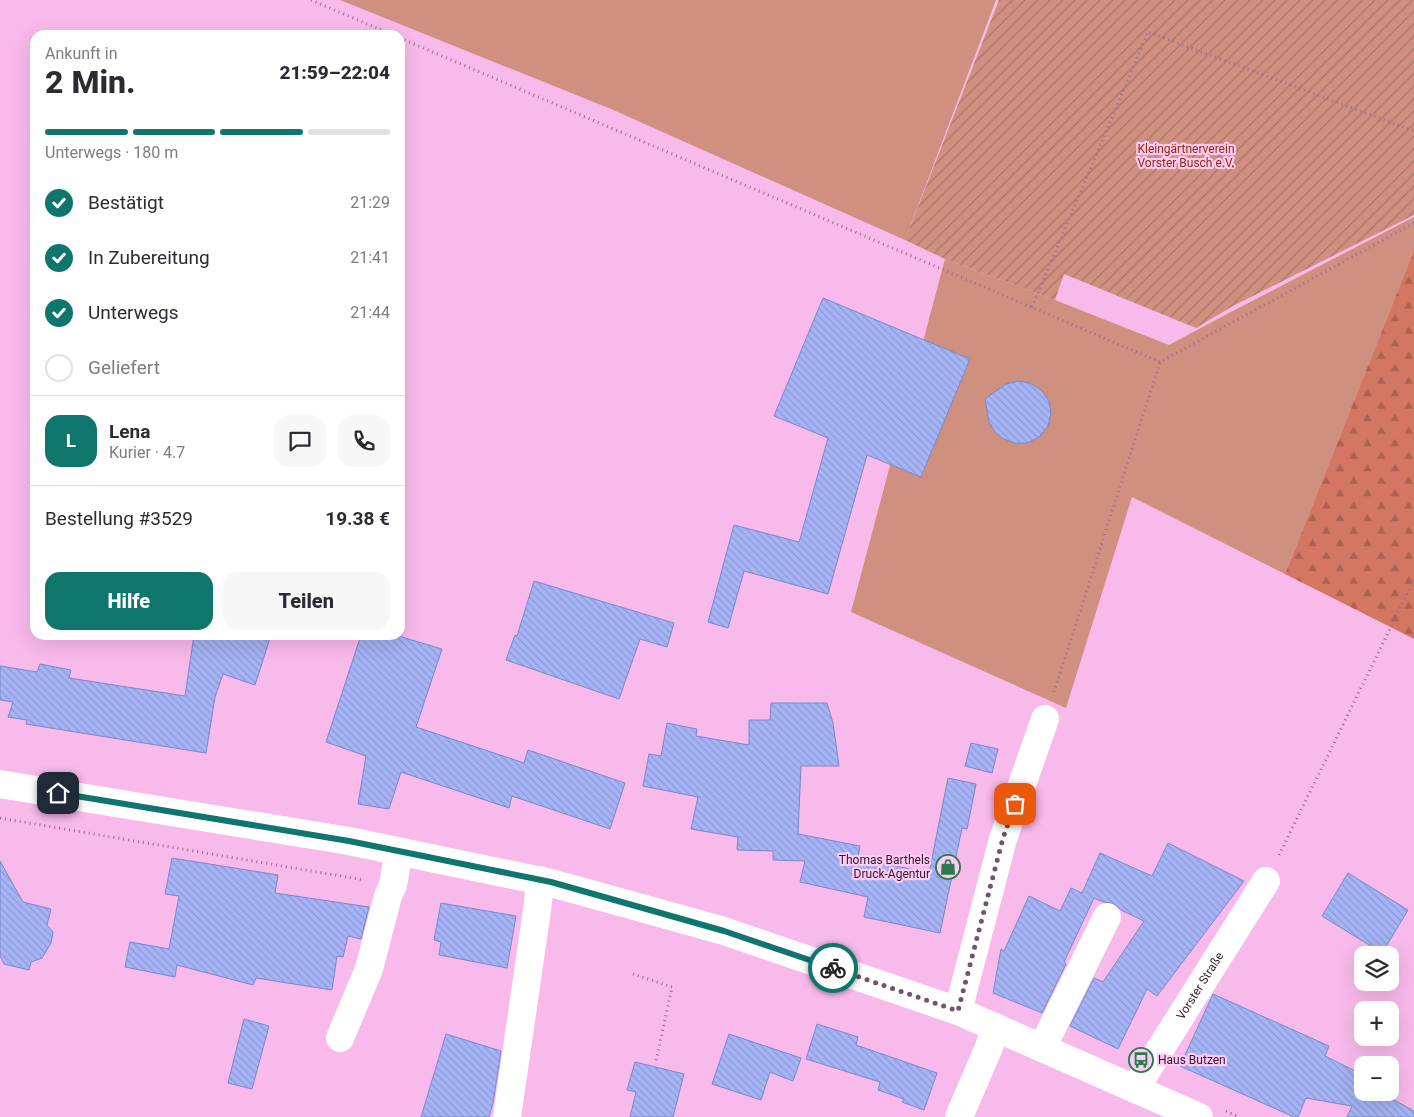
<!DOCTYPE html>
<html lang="de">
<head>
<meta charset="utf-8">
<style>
	body { margin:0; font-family:Roboto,sans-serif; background:#f7f7f7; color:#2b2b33; height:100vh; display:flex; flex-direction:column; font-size:19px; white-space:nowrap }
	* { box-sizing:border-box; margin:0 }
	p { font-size:16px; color:#7c7c81 }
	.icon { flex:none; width:28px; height:28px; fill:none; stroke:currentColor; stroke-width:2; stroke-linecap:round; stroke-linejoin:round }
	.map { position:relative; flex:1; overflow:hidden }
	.sheet { position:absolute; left:30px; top:30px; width:375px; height:610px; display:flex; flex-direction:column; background:#fff; border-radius:15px; box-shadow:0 5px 20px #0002 }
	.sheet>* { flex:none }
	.fabs { position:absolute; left:1354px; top:946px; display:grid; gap:10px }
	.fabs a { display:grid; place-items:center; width:45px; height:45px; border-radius:10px; background:#fff; box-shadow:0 5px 20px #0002; font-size:25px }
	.pin { position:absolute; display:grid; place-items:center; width:42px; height:42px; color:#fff; margin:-21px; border-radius:10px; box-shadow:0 2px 8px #0006 }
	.courier { position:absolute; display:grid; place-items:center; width:50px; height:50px; margin:-25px; border:4px solid #0f766e; border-radius:50%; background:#fff; color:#222; box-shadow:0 1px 6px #0007 }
	.headline em { font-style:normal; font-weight:800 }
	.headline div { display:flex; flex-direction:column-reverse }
	.headline { display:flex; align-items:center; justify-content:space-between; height:85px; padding:0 15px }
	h1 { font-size:32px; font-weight:800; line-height:38px }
	.bar { display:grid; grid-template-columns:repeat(4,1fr); gap:8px 5px; align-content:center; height:60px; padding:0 15px }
	.bar i { height:6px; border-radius:4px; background:#e1e1e2 }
	.bar .selected { background:#0f766e }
	.bar p { grid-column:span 4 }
	.line { display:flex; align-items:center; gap:12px; padding:0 15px; border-top:1px solid #e1e1e2 }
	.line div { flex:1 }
	.round { display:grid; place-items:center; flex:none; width:52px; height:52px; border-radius:15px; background:#f7f7f7 }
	ol { padding:0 15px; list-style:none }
	li { display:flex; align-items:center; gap:15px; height:55px }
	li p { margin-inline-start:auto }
	li .icon { padding:5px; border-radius:50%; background:#0f766e; color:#fff; stroke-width:4 }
	li:last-child { color:#7c7c81 }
	li i { width:28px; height:28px; border:2px solid #e1e1e2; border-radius:50% }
	.primary-button { display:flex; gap:10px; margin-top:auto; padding:10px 15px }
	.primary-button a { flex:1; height:58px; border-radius:15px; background:#0f766e; color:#fff; font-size:20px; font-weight:800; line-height:58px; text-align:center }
	.primary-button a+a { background:#f7f7f7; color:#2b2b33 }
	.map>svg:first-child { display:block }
	.grass { fill:#cf9080 }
	.forest { fill:url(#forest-firs) }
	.garden { fill:url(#garden-furrows) }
	.building { fill:url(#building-back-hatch); stroke:#7b88c7 }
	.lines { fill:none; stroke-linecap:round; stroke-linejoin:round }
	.path { stroke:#986c8f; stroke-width:3; stroke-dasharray:1 4; stroke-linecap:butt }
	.minor { stroke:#fff; stroke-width:28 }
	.major { stroke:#fff; stroke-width:28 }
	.done { stroke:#76516e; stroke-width:5; stroke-dasharray:0 9 }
	.route { stroke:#0f766e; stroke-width:6 }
	.labels { text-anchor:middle; stroke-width:4.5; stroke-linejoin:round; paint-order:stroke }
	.park-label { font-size:12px; fill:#96280c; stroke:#fecbf3 }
	.poi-label { font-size:12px; fill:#30192b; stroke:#fecbf3; text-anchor:end }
	.street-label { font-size:12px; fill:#30192b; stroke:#fecbf3 }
</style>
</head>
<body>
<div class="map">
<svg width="1414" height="1117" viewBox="0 0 1414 1117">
	<defs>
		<pattern id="forest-firs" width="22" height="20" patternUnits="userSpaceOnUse" patternTransform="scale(1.25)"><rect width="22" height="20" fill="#d47762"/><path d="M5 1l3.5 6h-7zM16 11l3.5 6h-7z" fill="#ac6151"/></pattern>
		<pattern id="garden-furrows" width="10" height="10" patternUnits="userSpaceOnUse" patternTransform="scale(1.25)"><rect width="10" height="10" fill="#cf9080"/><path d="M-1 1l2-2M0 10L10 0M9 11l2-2" fill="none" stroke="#a87569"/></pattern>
		<pattern id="building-back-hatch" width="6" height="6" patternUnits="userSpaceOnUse" patternTransform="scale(1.25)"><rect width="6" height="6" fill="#a5b4f6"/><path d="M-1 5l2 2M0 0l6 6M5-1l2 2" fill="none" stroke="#8e9ad3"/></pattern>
	</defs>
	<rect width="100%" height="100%" fill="#f8b9eb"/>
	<g class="grass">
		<path d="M340,0H996L905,240L611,109Z"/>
		<path d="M1414,217V250L1285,574L1132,497L1066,708L851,612L945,259L1055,300L1169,345L1225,315Z"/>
	</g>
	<path class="forest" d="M1414,250V639L1285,574Z"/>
	<path class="garden" d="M999,0H1414V215L1233,306L1196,328L1064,274L1055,300L945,259L905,240Z"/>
	<g class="building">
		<path d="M823,298L970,359L921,477L867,455L828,594L744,571L728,628L708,622L734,525L799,542L800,539L828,438L774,416Z"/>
		<path d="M1019,381L1030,383L1042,391L1049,401L1051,413L1048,426L1039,437L1027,443H1014L1002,438L995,432L989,422L985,399L1006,384Z"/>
		<path d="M534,581L674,623L667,647L640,639L619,699L506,660L515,635L517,636Z"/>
		<path d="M194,635H271L255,685L223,674L215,697L206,753L26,724L27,720L8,717L13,702L0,700V666L37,672L40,664L71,670L69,678L185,696Z"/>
		<path d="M361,635H395L442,649L416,727L524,763L528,750L625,783L610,829L512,796L509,808L401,772L389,809L358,804L366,756L326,742Z"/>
		<path d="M771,703H827L833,723L839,766H801L798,834L860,846L858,858L929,873L948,778L976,784L967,829L962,828L940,933L864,917L868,897L800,882L805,861L773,860V851L737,850L738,837L691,829L698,797L643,786L649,754L661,756L667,723L697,729L696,736L749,745V720H770Z"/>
		<path d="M971,743L998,749L992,773L965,766Z"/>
		<path d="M1168,843L1244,881L1157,996L1147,989L1118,1049L1070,1026L1094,978L1103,982L1144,921L1121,910L1113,903L1103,902L1094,898L1064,962L1066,964L1042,1013L993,993L1001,949L1004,951L1029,896L1060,911L1071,888L1082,893L1100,853L1152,876Z"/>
		<path d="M172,858L278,875L275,893L369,907L361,939L348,936L343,957L337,956L332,990L256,978L253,985L177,965L175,977L125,967L130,942L169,949L179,896L165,894Z"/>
		<path d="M0,861L23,902L51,909L47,925L53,932L51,943L42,958L31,962L29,970L4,964L0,956Z"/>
		<path d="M1348,873L1408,910L1382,953L1322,916Z"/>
		<path d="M441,903L516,916L507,968L439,955L441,942L434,940Z"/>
		<path d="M1213,994L1329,1046L1325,1056L1357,1072L1354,1078L1362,1083V1092H1380L1414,1111V1117H1347L1352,1106L1306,1098L1298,1117H1294L1180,1066Z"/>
		<path d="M244,1019L269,1026L252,1089L228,1083Z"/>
		<path d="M817,1024L858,1037L856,1045L937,1073L924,1110L902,1102L904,1099L878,1090L880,1082L806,1059Z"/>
		<path d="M446,1034L501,1051L493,1103L489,1117H421Z"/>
		<path d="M729,1034L801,1058L793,1081L770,1072L761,1100L712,1084Z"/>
		<path d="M635,1062L684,1074L673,1117H630L636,1092L627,1090Z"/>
	</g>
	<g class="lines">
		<g class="path">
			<path d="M311,0L393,35"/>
			<path d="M400,38L1160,362"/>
			<path d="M1032,307L1148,32L1414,131"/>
			<path d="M1054,692L1160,362L1414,223"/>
			<path d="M0,818L364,880"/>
			<path d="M1279,855L1414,580"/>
			<path d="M633,974L672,987L656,1061"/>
			<path d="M1226,1111L1239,1117"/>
		</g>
		<g class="minor">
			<path d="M958,1011L1003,839L1045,719"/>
			<path d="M340,1038L369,969L388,896L393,885L399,851"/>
			<path d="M1042,1048L1107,917"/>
			<path id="s1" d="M1135,1089L1266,881"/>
			<path d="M507,1117L538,903L540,880"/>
			<path d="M959,1117L989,1047L995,1027"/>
		</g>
		<path class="major" d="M0,784L349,841L551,883L609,899L724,931L958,1011L1199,1117"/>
	</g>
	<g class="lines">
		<path class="done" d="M833,968L958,1011L1003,838L1015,804"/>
		<path class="route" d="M58,793L349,841L551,882L724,931L833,968"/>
	</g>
	<defs>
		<symbol id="shop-ring" viewBox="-11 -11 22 22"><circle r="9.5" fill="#fecbf3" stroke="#2b7c4d" stroke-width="1.5"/><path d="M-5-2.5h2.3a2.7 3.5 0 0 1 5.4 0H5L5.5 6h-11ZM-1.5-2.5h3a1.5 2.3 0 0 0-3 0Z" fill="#2b7c4d"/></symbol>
		<symbol id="bus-ring" viewBox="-11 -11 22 22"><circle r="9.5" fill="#fecbf3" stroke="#2b7c4d" stroke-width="1.5"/><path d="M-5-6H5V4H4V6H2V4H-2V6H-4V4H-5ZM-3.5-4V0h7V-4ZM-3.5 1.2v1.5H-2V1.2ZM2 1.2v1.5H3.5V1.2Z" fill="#2b7c4d"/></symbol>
	</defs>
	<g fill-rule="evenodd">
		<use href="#shop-ring" x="934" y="853" width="28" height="28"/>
		<use href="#bus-ring" x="1127" y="1046" width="28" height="28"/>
	</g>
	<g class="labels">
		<g class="park-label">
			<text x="1186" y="153">Kleingärtnerverein<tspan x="1186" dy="14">Vorster Busch e.V.</tspan></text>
		</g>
		<g class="poi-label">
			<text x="930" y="864">Thomas Barthels<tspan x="930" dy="14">Druck-Agentur</tspan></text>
			<text x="1158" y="1064" text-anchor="start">Haus Butzen</text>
		</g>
		<g class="street-label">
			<text dy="4" stroke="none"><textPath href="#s1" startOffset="122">Vorster Straße</textPath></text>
		</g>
	</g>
</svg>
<div class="fabs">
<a><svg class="icon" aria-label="layers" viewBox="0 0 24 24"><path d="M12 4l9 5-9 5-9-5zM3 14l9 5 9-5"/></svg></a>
<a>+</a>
<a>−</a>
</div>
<div class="pin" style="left:1015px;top:804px;background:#ea580c"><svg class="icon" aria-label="bag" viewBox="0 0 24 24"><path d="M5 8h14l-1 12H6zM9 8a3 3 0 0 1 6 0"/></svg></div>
<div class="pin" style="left:58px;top:793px;background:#1f2937"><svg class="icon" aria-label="home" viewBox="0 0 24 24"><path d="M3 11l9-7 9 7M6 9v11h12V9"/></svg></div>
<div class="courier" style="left:833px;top:968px"><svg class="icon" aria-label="bike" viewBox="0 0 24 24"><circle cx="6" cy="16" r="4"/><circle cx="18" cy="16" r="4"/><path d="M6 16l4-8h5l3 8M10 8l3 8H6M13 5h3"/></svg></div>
<section class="sheet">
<div class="headline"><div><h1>2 Min.</h1><p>Ankunft in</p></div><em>21:59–22:04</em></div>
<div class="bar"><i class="selected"></i><i class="selected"></i><i class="selected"></i><i></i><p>Unterwegs · 180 m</p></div>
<ol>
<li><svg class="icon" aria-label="check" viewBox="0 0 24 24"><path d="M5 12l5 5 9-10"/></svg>Bestätigt<p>21:29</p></li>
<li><svg class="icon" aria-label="check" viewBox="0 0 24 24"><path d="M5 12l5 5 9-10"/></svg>In Zubereitung<p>21:41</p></li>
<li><svg class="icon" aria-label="check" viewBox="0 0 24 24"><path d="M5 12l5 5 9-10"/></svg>Unterwegs<p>21:44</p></li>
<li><i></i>Geliefert</li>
</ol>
<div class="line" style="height:90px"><b class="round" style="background:#0f766e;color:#fff">L</b><div><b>Lena</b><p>Kurier · 4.7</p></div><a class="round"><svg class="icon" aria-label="chat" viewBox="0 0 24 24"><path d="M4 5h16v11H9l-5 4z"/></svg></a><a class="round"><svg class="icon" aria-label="phone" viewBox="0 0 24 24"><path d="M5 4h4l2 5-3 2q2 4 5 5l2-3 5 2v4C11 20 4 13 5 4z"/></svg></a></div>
<div class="line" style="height:65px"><div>Bestellung #3529</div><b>19.38 €</b></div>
<div class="primary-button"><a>Hilfe</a><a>Teilen</a></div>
</section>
</div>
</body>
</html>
